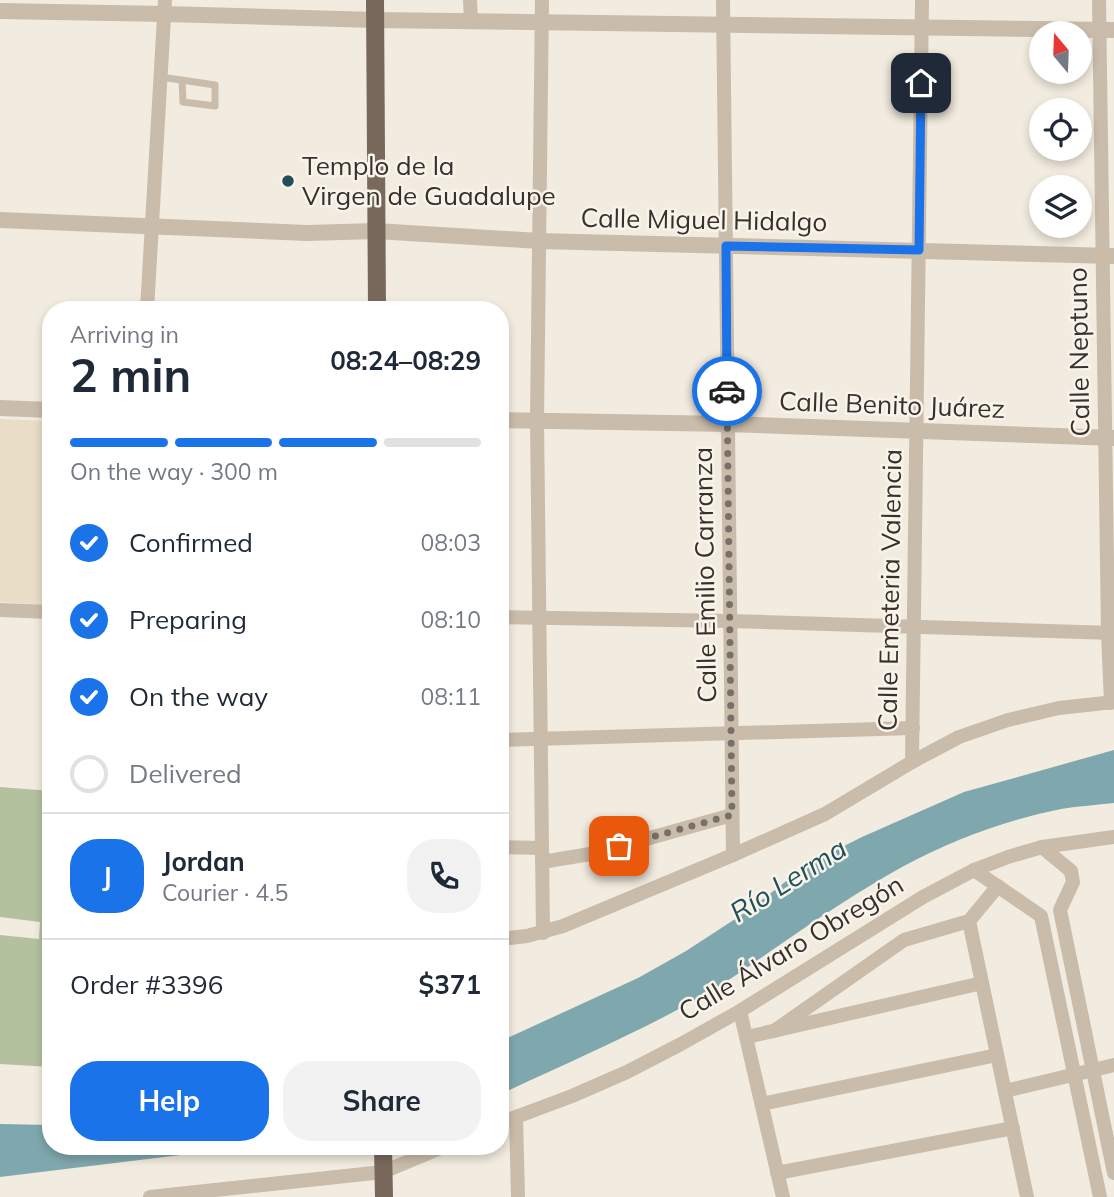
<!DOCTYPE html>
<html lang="en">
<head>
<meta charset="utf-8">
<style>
	body { margin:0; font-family:Mulish,sans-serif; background:#f2f2f3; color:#1f2937; height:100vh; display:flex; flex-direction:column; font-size:26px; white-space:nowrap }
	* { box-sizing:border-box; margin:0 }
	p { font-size:23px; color:#747a83 }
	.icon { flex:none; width:38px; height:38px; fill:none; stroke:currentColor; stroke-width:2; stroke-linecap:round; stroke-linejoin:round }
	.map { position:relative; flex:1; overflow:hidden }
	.side { position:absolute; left:42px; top:301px; width:467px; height:854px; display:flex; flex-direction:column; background:#fff; border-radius:28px; box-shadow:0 4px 10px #0003 }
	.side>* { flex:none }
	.needle { width:46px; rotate:341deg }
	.tools { position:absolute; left:1029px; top:21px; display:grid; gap:14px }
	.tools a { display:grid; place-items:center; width:63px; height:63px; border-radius:50%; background:#fff; box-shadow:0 4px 10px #0003; font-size:35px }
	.pin { position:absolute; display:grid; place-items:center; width:60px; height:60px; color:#fff; margin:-30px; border-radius:14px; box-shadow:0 4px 10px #0006 }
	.courier { position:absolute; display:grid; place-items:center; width:70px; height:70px; margin:-35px; border:5px solid #1a73e8; border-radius:50%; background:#fff; color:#222; box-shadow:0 2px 9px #0007 }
	.overview em { font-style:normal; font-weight:700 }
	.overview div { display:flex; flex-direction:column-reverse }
	.overview { display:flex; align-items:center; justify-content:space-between; height:119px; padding:0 28px }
	h1 { font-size:46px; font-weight:700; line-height:52px }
	.bar { display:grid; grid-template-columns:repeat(4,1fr); gap:10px 7px; align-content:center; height:84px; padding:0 28px }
	.bar i { height:9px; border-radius:5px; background:#e0e1e3 }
	.bar .on { background:#1a73e8 }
	.bar p { grid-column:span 4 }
	.line { display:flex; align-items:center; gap:18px; padding:0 28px; border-top:2px solid #e0e1e3 }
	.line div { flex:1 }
	.round { display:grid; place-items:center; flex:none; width:74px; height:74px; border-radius:28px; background:#f2f2f3 }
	ol { padding:0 28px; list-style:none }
	li { display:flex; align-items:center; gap:21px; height:77px }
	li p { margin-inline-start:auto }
	li .icon { padding:7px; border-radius:50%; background:#1a73e8; color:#fff; stroke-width:4 }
	li:last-child { color:#747a83 }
	li i { width:38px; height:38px; border:4px solid #e0e1e3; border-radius:50% }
	.action { display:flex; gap:14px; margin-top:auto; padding:14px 28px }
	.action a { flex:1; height:80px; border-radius:28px; background:#1a73e8; color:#fff; font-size:28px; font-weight:700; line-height:80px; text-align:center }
	.action a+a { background:#f2f2f3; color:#1f2937 }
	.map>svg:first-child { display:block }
	.green { fill:#b3c19f }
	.plaza { fill:#e9ddc7 }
	.water { fill:#7fa8ae }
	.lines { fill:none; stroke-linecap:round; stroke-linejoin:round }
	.service { stroke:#cabcab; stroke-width:7 }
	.minor { stroke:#cabcab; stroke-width:14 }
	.tertiary { stroke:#cabcab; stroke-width:16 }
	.primary { stroke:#79685c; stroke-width:18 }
	.done { stroke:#797169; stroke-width:7; stroke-dasharray:0 12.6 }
	.route { stroke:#1a73e8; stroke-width:9 }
	.poi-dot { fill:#215058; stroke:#f9f4eb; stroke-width:2.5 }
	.labels { text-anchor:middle; stroke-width:5; stroke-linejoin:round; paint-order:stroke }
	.poi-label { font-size:26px; fill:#38302a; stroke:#f9f4eb; text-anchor:start }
	.street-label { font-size:26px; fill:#38302a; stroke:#f9f4eb }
	.water-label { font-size:28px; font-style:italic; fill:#215058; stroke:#f9f4eb }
</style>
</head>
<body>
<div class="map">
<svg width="1114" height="1197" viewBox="0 0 1114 1197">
	<rect width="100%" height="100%" fill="#f2ebdf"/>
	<path class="green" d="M0,787L51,791V1067L0,1064V935L39,939L40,922L0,917Z"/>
	<path class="plaza" d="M0,419L51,421V605L0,602Z"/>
	<g class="water">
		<path d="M1114,750V803C1097,805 1079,806 1061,809C1006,820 952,840 902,867C861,890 820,917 781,944C756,961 732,979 706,994C640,1032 569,1062 501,1094V1041L638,978L686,951L749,910L794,875L820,858L862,837L964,792Z"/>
		<path d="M0,1124L51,1125V1146H217L197,1153L0,1177Z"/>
	</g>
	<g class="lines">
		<path class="service" d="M161,77L215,85V106L183,102L182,81"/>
		<g class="minor">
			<path d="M470,0L471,21"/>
			<path d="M542,0L537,420L543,933"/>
			<path d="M723,0L733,855"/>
			<path d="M1099,0L1108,633L1111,703"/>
			<path d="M147,310L165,0"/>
			<path d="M0,610L51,612"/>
			<path d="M500,617L730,621L1114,633"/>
			<path d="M500,740L913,728"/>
			<path d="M912,762L922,0"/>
			<path d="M500,847L542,848"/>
			<path d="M1042,847L1071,871L1073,882L1060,910L1114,1173"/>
			<path d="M542,862L596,853L732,815"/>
			<path d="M974,870L1041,916L1100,1197"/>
			<path d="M969,921L1027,1197"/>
			<path d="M500,939L527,936L563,926L733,855L825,814L912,762L959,737L1008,720L1059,708L1114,702"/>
			<path d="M740,1011L783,1197"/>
			<path d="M774,1031L904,940L969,921L998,886"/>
			<path d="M747,1037L982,983"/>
			<path d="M1005,1091L1114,1065"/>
			<path d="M762,1104L997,1055"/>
			<path d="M516,1117L518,1197"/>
			<path d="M500,1123L572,1096L627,1072L681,1044L740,1011L923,897L974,870L1008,857L1042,847L1114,837"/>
			<path d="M777,1173L1013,1128"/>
			<path d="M150,1197L383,1172L445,1146"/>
		</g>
		<g class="tertiary">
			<path d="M0,11L165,14L375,20L1114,30"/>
			<path d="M0,220L307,233L376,231L539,241L1114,256"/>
			<path d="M0,408L51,410"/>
			<path d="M500,420L728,424L1114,438"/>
		</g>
		<g class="primary">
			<path d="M375,0L377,310"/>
			<path d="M383,1146L384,1197"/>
		</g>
	</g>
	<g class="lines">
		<path class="done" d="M619,846L732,815L727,391"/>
		<path class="route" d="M727,391L726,246L919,250L921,83"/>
	</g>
	<circle class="poi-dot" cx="288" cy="181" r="7"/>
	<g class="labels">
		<g class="poi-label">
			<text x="302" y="175">Templo de la<tspan x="302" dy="30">Virgen de Guadalupe</tspan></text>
		</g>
		<g class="street-label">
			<text transform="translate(704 220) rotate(1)" y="9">Calle Miguel Hidalgo</text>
			<text transform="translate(1079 352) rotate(-91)" y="9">Calle Neptuno</text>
			<text transform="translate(892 405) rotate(2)" y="9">Calle Benito Juárez</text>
			<text transform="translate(705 575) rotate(-91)" y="9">Calle Emilio Carranza</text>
			<text transform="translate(890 590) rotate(-89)" y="9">Calle Emeteria Valencia</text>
			<text transform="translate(791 948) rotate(-31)" y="9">Calle Álvaro Obregón</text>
		</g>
		<g class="water-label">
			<text transform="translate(788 880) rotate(-32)" y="10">Río Lerma</text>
		</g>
	</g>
</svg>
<div class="tools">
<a><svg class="needle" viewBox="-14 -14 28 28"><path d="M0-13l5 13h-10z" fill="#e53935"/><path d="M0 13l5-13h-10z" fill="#747a83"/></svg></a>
<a><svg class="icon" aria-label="locate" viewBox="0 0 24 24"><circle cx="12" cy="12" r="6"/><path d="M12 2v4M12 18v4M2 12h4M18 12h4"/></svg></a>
<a><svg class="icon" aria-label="layers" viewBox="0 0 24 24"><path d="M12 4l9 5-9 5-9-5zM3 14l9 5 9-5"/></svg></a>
</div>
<div class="pin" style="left:619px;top:846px;background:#ea580c"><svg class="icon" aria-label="bag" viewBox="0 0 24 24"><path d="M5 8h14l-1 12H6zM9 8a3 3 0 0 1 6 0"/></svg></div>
<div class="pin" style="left:921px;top:83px;background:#1f2937"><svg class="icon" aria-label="home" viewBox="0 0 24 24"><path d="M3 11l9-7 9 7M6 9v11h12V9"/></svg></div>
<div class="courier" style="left:727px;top:391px"><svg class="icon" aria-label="car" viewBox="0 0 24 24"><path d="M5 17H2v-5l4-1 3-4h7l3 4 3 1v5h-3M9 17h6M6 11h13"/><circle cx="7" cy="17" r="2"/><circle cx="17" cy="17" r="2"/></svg></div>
<section class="side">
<div class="overview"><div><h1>2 min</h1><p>Arriving in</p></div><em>08:24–08:29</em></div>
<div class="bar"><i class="on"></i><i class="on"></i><i class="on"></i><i></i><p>On the way · 300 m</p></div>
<ol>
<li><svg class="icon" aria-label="check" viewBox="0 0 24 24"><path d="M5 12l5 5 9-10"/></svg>Confirmed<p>08:03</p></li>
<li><svg class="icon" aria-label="check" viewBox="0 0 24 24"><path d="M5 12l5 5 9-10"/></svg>Preparing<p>08:10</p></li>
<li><svg class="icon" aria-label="check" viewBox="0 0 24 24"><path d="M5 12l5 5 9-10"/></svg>On the way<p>08:11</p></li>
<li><i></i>Delivered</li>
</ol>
<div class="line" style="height:126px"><b class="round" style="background:#1a73e8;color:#fff">J</b><div><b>Jordan</b><p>Courier · 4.5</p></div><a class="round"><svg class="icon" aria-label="phone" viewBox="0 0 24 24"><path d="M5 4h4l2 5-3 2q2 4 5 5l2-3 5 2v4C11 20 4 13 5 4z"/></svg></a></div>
<div class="line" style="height:91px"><div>Order #3396</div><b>$371</b></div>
<div class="action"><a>Help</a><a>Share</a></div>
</section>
</div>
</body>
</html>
